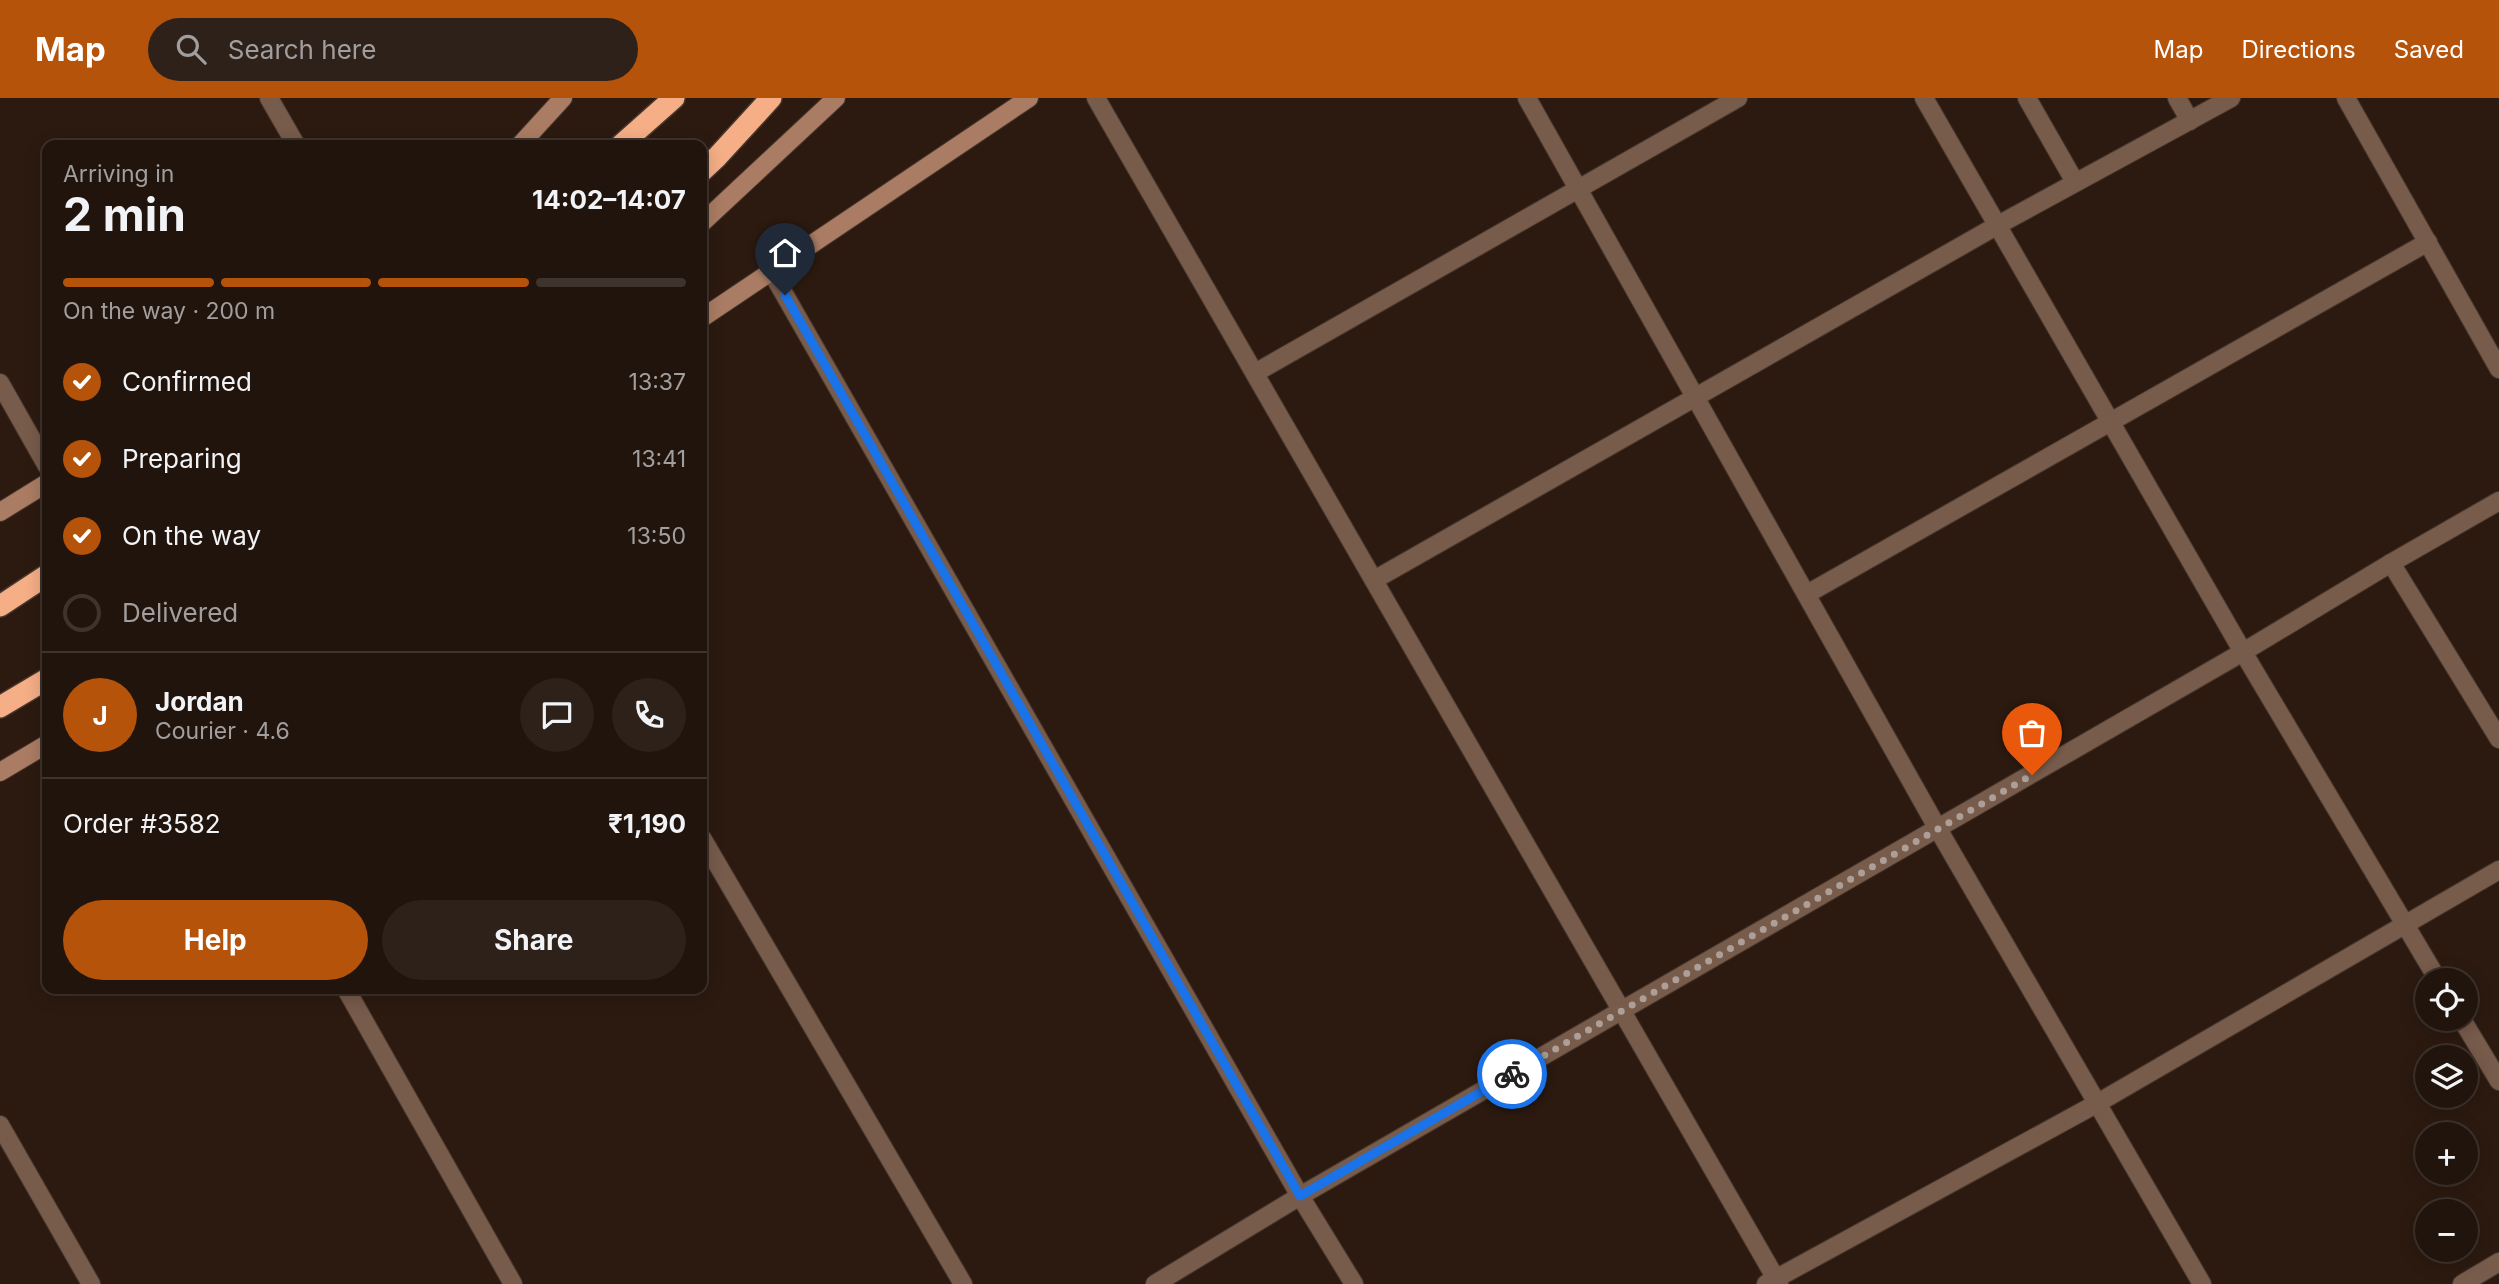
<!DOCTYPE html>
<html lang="en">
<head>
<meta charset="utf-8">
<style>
	body { margin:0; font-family:Inter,sans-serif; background:#2d211a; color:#f1f3f6; height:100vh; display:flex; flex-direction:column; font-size:26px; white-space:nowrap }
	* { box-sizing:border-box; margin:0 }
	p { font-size:23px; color:#a29e9d }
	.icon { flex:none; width:38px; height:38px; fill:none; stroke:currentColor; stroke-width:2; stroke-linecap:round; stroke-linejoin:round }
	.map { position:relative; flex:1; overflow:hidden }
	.panel { position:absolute; left:42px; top:42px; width:665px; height:854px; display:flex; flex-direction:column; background:#21140c; border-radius:14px; box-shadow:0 4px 18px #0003,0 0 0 2px #3e332d }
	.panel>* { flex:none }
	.tools { position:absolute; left:2415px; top:870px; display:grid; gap:14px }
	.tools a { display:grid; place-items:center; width:63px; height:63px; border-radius:50%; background:#21140c; box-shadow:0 4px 18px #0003,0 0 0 2px #3e332d; font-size:35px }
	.pin { position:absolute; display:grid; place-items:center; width:60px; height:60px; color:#fff; margin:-72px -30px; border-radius:50% 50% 50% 0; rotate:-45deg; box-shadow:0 0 7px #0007 }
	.pin .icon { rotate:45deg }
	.courier { position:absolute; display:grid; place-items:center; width:70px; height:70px; margin:-35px; border:5px solid #1a73e8; border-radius:50%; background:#fff; color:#222; box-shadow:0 2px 9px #0007 }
	.head em { font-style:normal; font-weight:700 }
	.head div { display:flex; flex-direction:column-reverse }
	.head { display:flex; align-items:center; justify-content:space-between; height:119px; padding:0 21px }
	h1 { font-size:46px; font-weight:700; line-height:52px }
	.bar { display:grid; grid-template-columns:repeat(4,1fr); gap:10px 7px; align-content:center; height:84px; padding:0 21px }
	.bar i { height:9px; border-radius:5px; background:#3e332d }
	.bar .on { background:#b45309 }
	.bar p { grid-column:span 4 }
	.line { display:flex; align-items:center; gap:18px; padding:0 21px; border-top:2px solid #3e332d }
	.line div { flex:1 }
	.round { display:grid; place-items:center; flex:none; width:74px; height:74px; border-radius:37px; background:#2d211a }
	ol { padding:0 21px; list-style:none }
	li { display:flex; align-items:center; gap:21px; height:77px }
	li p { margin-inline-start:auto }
	li .icon { padding:7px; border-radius:50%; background:#b45309; color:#fff; stroke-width:4 }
	li:last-child { color:#a29e9d }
	li i { width:38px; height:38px; border:4px solid #3e332d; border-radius:50% }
	.primary-button { display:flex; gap:14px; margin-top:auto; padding:14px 21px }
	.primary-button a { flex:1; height:80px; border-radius:42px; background:#b45309; color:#fff; font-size:28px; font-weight:700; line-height:80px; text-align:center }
	.primary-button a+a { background:#2d211a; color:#f1f3f6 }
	header { display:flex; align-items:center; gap:42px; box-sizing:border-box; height:98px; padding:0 35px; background:#b45309; color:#fff }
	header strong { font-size:33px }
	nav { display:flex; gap:38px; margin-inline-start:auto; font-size:24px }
	.search { width:490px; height:63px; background:#2d211a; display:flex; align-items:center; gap:18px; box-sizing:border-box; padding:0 24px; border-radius:38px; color:#a29e9d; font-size:26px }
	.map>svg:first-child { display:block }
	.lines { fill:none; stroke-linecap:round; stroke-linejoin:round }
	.street-casing { stroke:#48372d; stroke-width:20 }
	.secondary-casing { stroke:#48372d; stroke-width:20 }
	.highway-casing { stroke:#48372d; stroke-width:24 }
	.street { stroke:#775b4b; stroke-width:18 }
	.secondary { stroke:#aa7c63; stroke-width:18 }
	.highway { stroke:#f5ae86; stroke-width:21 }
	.done { stroke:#ad9f97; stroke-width:7; stroke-dasharray:0 12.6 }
	.route { stroke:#1a73e8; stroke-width:9 }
</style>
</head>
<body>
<header>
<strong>Map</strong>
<div class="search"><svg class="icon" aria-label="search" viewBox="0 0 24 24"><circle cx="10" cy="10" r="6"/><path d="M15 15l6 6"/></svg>Search here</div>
<nav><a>Map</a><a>Directions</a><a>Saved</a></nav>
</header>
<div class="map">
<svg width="2499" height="1186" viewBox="0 0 2499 1186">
	<rect width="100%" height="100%" fill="#2c1a10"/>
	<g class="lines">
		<defs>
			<g id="street">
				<path d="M269,0L296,47"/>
				<path d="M1096,0L1779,1186"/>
				<path d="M1527,0L1938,731L2202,1186"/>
				<path d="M1924,0L2243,554L2438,882"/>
				<path d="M2027,0L2075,84"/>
				<path d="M2177,0L2190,23"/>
				<path d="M2346,0L2499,271"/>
				<path d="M771,173L1300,1098L1354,1186"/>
				<path d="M1255,275L1738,0"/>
				<path d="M0,285L47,368"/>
				<path d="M2391,465L2499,641"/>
				<path d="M1374,482L1998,127L2231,0"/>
				<path d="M1807,496L2428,144"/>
				<path d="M702,740L963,1186"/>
				<path d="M346,891L513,1186"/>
				<path d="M2461,920L2499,983"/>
				<path d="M0,1027L91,1186"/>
				<path d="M1155,1186L1300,1098L2243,554L2391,465L2499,403"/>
				<path d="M1766,1186L2096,1006L2499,772"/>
				<path d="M2462,1186L2499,1164"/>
			</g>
			<g id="secondary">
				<path d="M520,47L563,0"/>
				<path d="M702,125L836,0"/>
				<path d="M702,220L1029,0"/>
				<path d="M0,414L47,385"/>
				<path d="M0,674L47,646"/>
			</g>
			<g id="highway">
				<path d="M621,47L674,0"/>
				<path d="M702,73L717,59L771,0"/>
				<path d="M0,508L47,477"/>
				<path d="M0,609L47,581"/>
			</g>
		</defs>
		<use href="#street" class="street-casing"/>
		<use href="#secondary" class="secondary-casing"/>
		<use href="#highway" class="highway-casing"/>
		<use href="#street" class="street"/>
		<use href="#secondary" class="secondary"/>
		<use href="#highway" class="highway"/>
	</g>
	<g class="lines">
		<path class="done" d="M1512,976L2032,677"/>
		<path class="route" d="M785,197L1300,1098L1512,976"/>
	</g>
</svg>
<div class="tools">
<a><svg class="icon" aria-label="locate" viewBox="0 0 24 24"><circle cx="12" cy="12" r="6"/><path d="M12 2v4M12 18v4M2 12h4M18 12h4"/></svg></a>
<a><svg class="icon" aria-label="layers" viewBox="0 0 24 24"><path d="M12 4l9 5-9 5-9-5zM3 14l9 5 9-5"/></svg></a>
<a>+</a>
<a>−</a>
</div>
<div class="pin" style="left:2032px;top:677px;background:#ea580c"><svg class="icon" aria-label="bag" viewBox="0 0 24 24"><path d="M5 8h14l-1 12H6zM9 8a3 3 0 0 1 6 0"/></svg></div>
<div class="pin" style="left:785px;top:197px;background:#1f2937"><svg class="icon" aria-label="home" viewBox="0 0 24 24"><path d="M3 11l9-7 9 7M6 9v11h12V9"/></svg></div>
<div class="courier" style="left:1512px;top:976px"><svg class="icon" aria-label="bike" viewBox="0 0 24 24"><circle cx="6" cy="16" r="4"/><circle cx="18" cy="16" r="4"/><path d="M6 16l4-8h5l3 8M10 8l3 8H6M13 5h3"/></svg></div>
<section class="panel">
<div class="head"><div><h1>2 min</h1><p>Arriving in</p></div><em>14:02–14:07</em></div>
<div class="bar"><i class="on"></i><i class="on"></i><i class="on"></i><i></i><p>On the way · 200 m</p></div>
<ol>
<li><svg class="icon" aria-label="check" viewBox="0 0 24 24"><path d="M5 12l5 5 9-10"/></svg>Confirmed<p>13:37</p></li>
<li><svg class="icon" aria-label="check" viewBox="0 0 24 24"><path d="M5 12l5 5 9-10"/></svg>Preparing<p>13:41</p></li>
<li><svg class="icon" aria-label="check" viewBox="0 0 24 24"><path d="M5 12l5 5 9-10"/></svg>On the way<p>13:50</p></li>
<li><i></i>Delivered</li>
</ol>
<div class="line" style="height:126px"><b class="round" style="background:#b45309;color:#fff">J</b><div><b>Jordan</b><p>Courier · 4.6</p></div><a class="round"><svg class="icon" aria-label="chat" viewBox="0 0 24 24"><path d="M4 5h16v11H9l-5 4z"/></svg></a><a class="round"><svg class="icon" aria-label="phone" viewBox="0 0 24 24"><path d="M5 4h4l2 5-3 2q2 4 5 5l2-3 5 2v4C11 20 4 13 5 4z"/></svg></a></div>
<div class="line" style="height:91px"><div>Order #3582</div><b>₹1,190</b></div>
<div class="primary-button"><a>Help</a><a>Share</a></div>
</section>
</div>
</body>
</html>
